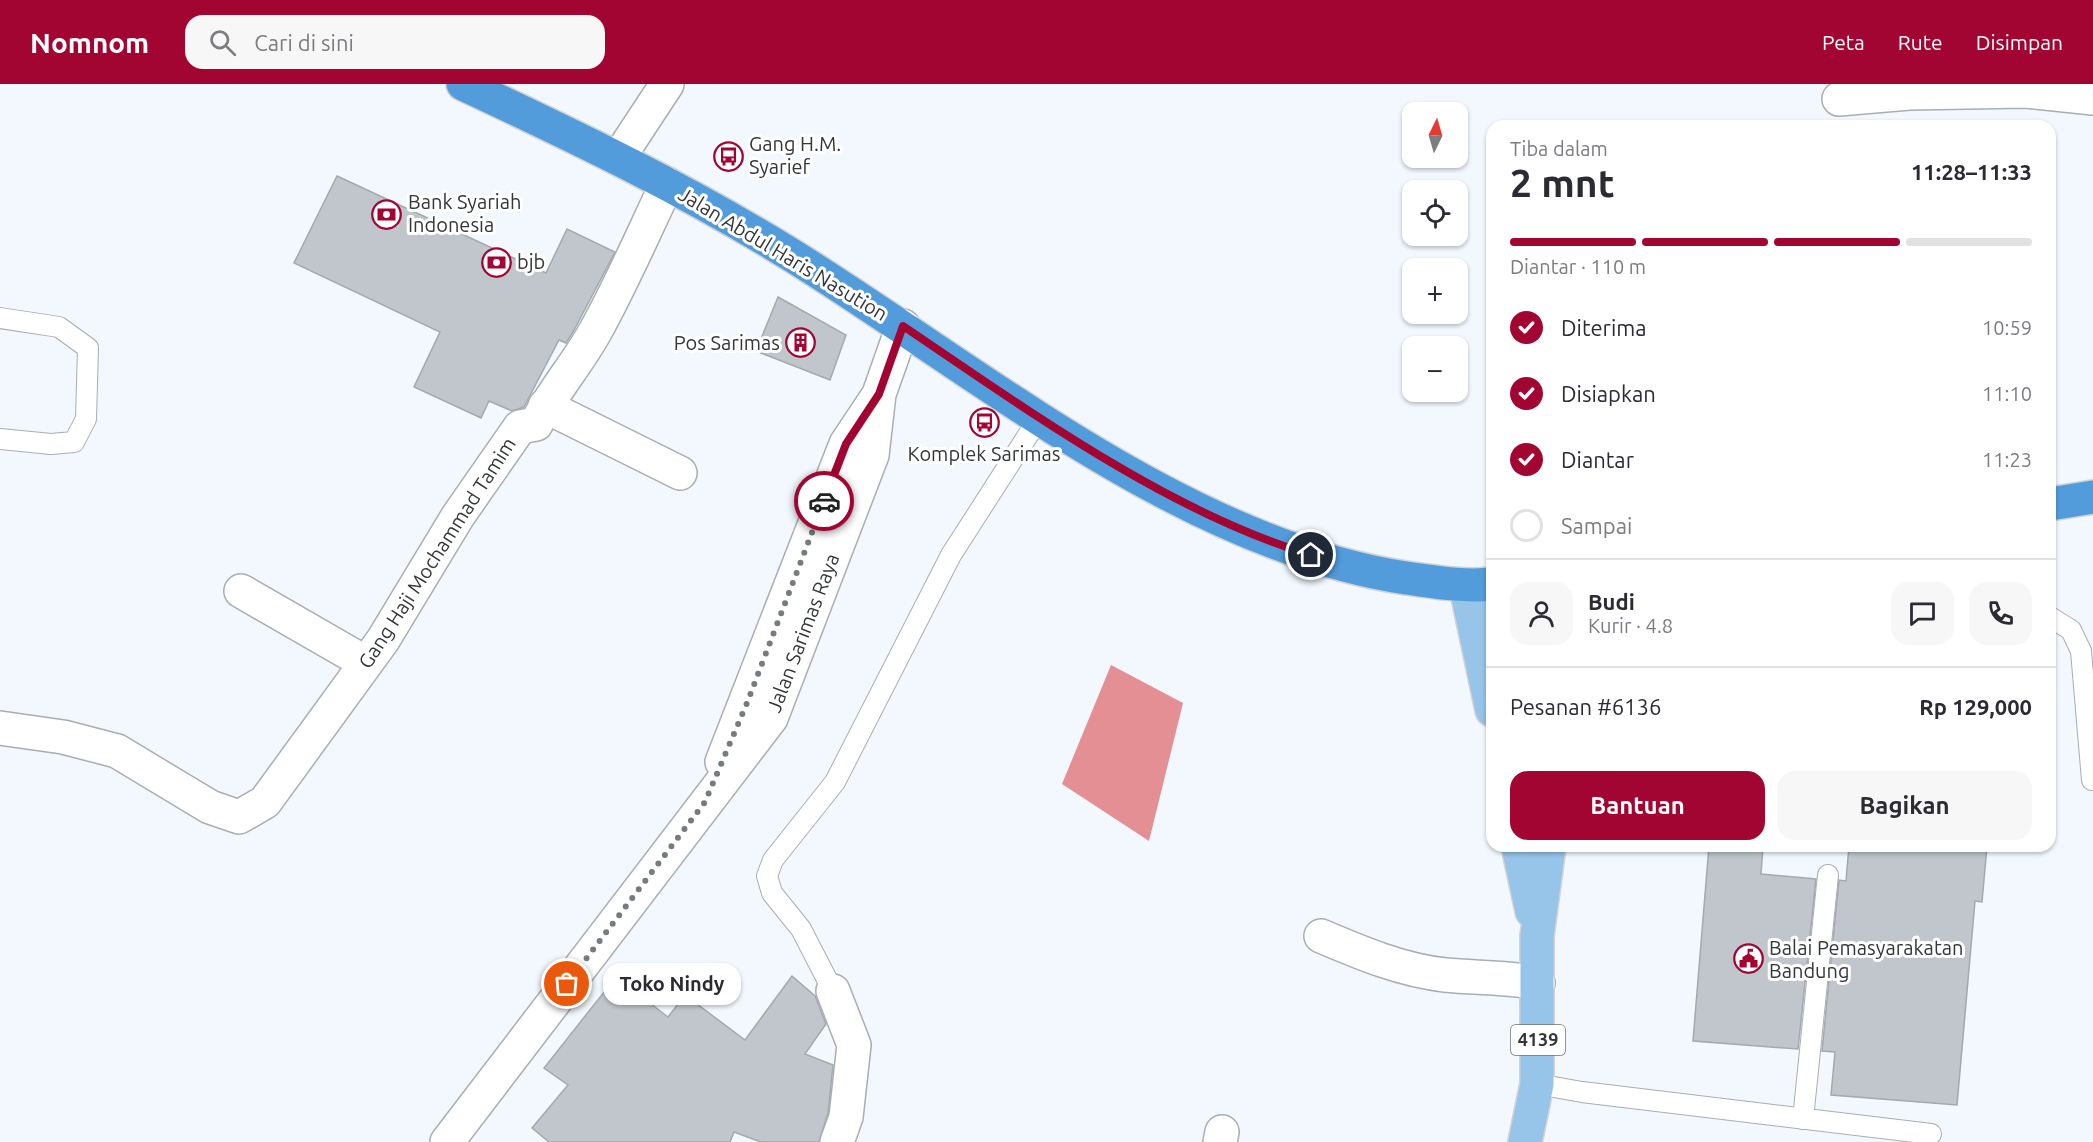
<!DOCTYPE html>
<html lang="id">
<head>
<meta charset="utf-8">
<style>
	body { margin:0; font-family:Ubuntu,sans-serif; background:#f7f7f7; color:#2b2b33; height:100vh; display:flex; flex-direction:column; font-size:22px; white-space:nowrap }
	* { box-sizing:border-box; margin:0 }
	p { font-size:20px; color:#7c7c81 }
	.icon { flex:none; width:33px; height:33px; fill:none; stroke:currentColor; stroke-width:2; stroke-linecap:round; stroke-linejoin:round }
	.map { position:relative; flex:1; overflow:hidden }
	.drawer { position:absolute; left:1486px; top:36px; width:570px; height:732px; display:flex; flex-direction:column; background:#fff; border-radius:18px; box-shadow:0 2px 4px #0004 }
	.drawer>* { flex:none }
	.needle { width:39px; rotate:5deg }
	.fabs { position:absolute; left:1402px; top:18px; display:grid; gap:12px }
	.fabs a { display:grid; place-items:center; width:66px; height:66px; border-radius:12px; background:#fff; box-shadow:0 2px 4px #0004; font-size:30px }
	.pin { position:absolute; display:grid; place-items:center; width:51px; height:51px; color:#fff; margin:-26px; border:3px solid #fff; border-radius:50%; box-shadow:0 2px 6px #0007 }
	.courier { position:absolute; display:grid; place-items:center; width:60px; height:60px; margin:-30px; border:4px solid #a30532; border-radius:50%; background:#fff; color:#222; box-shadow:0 2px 8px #0007 }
	.bubble { position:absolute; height:42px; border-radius:18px; background:#fff; box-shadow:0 2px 4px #0004; font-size:20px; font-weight:700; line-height:42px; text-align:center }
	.summary em { font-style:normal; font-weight:700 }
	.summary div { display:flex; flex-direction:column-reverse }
	.summary { display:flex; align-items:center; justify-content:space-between; height:102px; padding:0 24px }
	h1 { font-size:39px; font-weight:700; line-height:45px }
	.bar { display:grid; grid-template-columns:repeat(4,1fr); gap:9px 6px; align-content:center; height:72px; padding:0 24px }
	.bar i { height:8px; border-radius:4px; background:#e1e1e2 }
	.bar .current { background:#a30532 }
	.bar p { grid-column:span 4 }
	.line { display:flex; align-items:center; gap:15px; padding:0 24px; border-top:2px solid #e1e1e2 }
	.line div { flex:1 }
	.round { display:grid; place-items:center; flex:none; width:63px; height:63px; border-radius:18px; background:#f7f7f7 }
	ol { padding:0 24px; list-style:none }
	li { display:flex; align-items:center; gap:18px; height:66px }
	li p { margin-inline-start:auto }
	li .icon { padding:6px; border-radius:50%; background:#a30532; color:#fff; stroke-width:4 }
	li:last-child { color:#7c7c81 }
	li i { width:33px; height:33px; border:3px solid #e1e1e2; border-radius:50% }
	.button { display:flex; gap:12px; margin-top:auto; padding:12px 24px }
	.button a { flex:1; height:69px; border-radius:18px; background:#a30532; color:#fff; font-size:24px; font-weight:700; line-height:69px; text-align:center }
	.button a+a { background:#f7f7f7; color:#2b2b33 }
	header { display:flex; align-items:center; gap:36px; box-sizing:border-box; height:84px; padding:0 30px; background:#a30532; color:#fff }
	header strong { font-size:28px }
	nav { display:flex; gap:33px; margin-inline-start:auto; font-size:21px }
	.search { width:420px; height:54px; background:#f7f7f7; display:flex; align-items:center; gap:15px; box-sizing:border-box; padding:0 21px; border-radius:18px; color:#7c7c81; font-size:22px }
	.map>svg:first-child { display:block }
	.water { fill:#e38f93 }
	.building { fill:#c0c6cb; stroke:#a3a9ae; stroke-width:1.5 }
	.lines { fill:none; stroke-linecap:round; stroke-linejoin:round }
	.lane-casing { stroke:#a8aeb3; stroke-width:22 }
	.street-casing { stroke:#a8aeb3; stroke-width:36 }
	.primary-casing { stroke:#d2d3d3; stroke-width:36 }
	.highway-casing { stroke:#d2d3d3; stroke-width:36 }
	.lane { stroke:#fff; stroke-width:20 }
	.street { stroke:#fff; stroke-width:33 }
	.primary { stroke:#97c4e9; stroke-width:33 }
	.highway { stroke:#529cdb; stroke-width:33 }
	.done { stroke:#767b7e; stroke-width:6; stroke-dasharray:0 10.8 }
	.route { stroke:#a30532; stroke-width:8 }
	.labels { text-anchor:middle; stroke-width:6; stroke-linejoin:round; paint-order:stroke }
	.shield { fill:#fff; stroke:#717374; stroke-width:1.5 }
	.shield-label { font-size:18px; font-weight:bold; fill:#343739 }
	.poi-label { font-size:20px; fill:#343739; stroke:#fff; text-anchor:start }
	.street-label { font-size:20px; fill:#343739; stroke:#fff }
</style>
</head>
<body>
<header>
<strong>Nomnom</strong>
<div class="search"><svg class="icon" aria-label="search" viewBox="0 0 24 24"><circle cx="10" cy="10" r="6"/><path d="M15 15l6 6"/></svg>Cari di sini</div>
<nav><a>Peta</a><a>Rute</a><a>Disimpan</a></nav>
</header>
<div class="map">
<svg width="2093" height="1058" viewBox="0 0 2093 1058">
	<rect width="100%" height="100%" fill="#f2f8fd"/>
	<path class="water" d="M1111,581L1183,619L1149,757L1062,700Z"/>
	<g class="building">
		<path d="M337,92L546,189L567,145L615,168L573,248L566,259L559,256L524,323L512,327L489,317L481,334L414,303L440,248L294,179Z"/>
		<path d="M778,213L846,251L830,296L756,267Z"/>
		<path d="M1709,762H1763L1761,790L1816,795L1798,965L1693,957Z"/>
		<path d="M1849,762H1987L1982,818L1975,817L1957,1021L1831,1011L1835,968L1822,967L1839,796L1846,797Z"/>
		<path d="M792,892L815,912L826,940L805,970L833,981L828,1029L819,1058H761L734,1048L730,1058H549L532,1044L568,1001L544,984L616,893L668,933L685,911L745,956Z"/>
	</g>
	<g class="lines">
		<defs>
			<g id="lane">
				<path d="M0,234L59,243L88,264L86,335L74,358L51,360L0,355"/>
				<path d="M2050,533L2071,546L2081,567L2092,696"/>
				<path d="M833,907L801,845L772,809L767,792L773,776L835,698L951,471L1039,334"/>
				<path d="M1537,1000L1582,1008L1931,1050"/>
				<path d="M1803,1035L1828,791"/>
			</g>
			<g id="street">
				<path d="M1839,15L1909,9L2025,7L2093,14"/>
				<path d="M619,73L667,0"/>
				<path d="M545,322L680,389"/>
				<path d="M241,507L366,579"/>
				<path d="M0,644L63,653L117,667L210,723L239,733L265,718L383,556L458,432L520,343L536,340C553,307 578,279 596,246C622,199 644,148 667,100"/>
				<path d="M722,678L846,360L876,315"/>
				<path d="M1321,852C1361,869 1401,886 1445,891C1477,894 1507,893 1538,899"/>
				<path d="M833,907L854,961L846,1033L837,1058"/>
				<path d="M447,1058L771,634L872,371L879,310L903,242"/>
				<path d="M1220,1058L1222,1048"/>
			</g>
			<g id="primary">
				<path d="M1466,503L1492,626"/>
				<path d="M1518,762L1532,827"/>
				<path d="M1525,1058L1537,1000V852L1549,762"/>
			</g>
			<g id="highway">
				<path d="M463,0C576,53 687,106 793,172C979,288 1186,461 1406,494C1436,498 1463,503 1492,500"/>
				<path d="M2050,420L2093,413"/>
			</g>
		</defs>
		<use href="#lane" class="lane-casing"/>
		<use href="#street" class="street-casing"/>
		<use href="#primary" class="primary-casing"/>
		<use href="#highway" class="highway-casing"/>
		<use href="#lane" class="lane"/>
		<use href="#street" class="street"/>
		<use href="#primary" class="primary"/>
		<use href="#highway" class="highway"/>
	</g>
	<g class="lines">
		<path class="done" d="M567,900L705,718L747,619L824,417"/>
		<path class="route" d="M824,417L846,360L879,310L903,242C1026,325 1168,428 1311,471"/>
	</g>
	<defs>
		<symbol id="bus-ring" viewBox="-11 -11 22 22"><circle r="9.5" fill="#fff" stroke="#a30532" stroke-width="1.5"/><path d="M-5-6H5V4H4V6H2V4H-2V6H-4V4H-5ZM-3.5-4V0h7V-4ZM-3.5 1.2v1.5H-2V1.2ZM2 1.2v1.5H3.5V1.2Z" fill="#a30532"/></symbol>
		<symbol id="bank-ring" viewBox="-11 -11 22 22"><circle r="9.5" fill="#fff" stroke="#a30532" stroke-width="1.5"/><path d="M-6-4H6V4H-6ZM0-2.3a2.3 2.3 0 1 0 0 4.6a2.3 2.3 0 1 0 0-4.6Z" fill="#a30532"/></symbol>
		<symbol id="building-ring" viewBox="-11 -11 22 22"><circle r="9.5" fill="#fff" stroke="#a30532" stroke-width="1.5"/><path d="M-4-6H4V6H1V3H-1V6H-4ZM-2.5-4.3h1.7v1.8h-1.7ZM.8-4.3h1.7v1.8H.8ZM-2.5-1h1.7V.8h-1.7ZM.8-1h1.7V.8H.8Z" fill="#a30532"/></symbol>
		<symbol id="civic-ring" viewBox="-11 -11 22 22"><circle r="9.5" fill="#fff" stroke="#a30532" stroke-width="1.5"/><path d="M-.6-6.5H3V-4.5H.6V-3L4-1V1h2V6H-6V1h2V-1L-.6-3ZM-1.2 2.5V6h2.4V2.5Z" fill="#a30532"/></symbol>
	</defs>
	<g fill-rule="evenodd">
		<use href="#bus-ring" x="712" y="56" width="33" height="33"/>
		<use href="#bank-ring" x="370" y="114" width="33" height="33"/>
		<use href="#bank-ring" x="480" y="162" width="33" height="33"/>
		<use href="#building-ring" x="784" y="242" width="33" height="33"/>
		<use href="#bus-ring" x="968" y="322" width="33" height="33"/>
		<use href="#civic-ring" x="1732" y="858" width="33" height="33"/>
	</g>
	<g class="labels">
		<rect class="shield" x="1511" y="941" width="54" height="30" rx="4.5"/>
		<g class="shield-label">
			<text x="1538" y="962">4139</text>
		</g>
		<g class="poi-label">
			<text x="749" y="67">Gang H.M.<tspan x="749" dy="23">Syarief</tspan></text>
			<text x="408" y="125">Bank Syariah<tspan x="408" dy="23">Indonesia</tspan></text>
			<text x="517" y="185">bjb</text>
			<text x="780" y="266" text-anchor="end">Pos Sarimas</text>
			<text x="984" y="377" text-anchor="middle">Komplek Sarimas</text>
			<text x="1769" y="871">Balai Pemasyarakatan<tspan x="1769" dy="23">Bandung</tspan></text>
		</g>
		<g class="street-label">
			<text transform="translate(783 170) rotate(31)" y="7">Jalan Abdul Haris Nasution</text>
			<text transform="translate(437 469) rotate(-57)" y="7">Gang Haji Mochammad Tamim</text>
			<text transform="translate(803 549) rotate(-69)" y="7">Jalan Sarimas Raya</text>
		</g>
	</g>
</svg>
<div class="fabs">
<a><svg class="needle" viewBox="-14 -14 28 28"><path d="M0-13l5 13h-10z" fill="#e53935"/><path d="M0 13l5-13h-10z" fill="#7c7c81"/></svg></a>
<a><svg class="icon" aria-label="locate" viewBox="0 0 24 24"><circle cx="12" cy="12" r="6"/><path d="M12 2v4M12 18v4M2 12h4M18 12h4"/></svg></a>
<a>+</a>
<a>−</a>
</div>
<div class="pin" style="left:567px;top:900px;background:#ea580c"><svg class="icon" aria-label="bag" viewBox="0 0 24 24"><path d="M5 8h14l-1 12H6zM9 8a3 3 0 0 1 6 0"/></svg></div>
<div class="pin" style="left:1311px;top:471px;background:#1f2937"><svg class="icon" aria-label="home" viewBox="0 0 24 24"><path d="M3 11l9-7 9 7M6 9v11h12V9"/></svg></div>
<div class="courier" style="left:824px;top:417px"><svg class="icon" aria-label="car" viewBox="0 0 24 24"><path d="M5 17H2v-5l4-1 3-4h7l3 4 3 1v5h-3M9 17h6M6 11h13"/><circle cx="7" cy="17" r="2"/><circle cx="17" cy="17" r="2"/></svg></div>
<div class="bubble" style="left:603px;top:879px;width:138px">Toko Nindy</div>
<section class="drawer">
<div class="summary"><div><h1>2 mnt</h1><p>Tiba dalam</p></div><em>11:28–11:33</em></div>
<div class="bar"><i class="current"></i><i class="current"></i><i class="current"></i><i></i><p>Diantar · 110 m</p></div>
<ol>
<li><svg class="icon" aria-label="check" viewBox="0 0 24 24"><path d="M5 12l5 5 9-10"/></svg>Diterima<p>10:59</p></li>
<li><svg class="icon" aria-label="check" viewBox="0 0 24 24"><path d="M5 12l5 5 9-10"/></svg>Disiapkan<p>11:10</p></li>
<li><svg class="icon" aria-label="check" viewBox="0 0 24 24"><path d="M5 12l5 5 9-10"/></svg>Diantar<p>11:23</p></li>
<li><i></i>Sampai</li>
</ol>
<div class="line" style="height:108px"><a class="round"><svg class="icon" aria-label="person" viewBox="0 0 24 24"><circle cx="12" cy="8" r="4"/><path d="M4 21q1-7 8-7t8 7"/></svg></a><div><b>Budi</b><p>Kurir · 4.8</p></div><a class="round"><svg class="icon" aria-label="chat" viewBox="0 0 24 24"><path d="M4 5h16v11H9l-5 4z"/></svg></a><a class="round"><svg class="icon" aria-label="phone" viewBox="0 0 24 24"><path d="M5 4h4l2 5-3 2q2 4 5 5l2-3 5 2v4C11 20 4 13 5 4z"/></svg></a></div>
<div class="line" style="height:78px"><div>Pesanan #6136</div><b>Rp 129,000</b></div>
<div class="button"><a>Bantuan</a><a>Bagikan</a></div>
</section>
</div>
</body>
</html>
